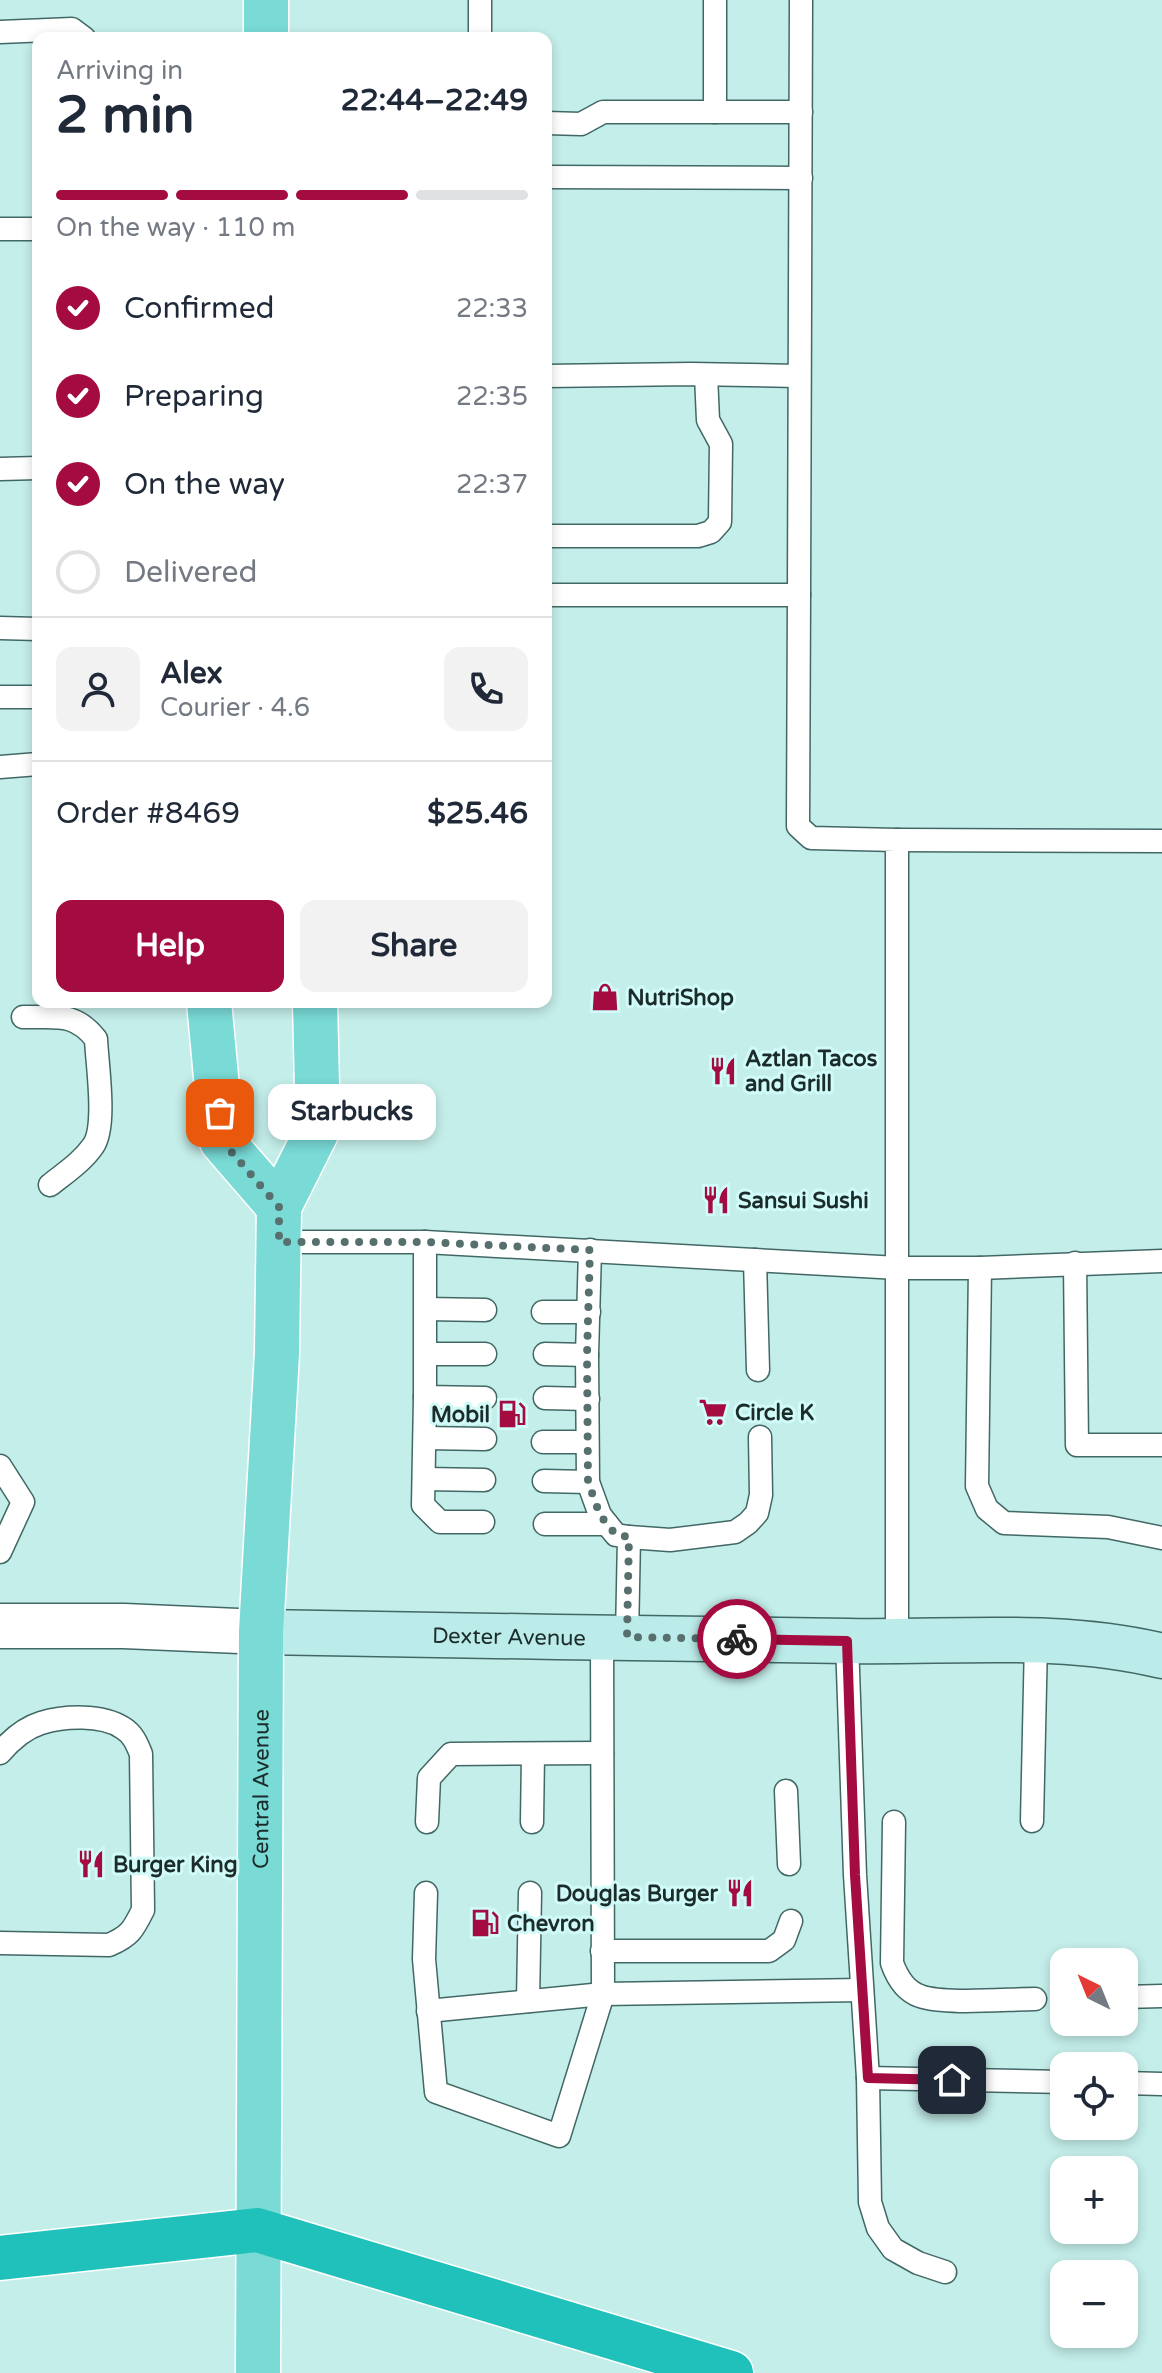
<!DOCTYPE html>
<html lang="en">
<head>
<meta charset="utf-8">
<style>
	body { margin:0; font-family:"Varela Round",sans-serif; background:#f2f2f3; color:#1f2937; height:100vh; display:flex; flex-direction:column; font-size:30px; white-space:nowrap }
	* { box-sizing:border-box; margin:0 }
	p { font-size:26px; color:#747a83 }
	.icon { flex:none; width:44px; height:44px; fill:none; stroke:currentColor; stroke-width:2; stroke-linecap:round; stroke-linejoin:round }
	.map { position:relative; flex:1; overflow:hidden }
	.sheet { position:absolute; left:32px; top:32px; width:520px; height:976px; display:flex; flex-direction:column; background:#fff; border-radius:16px; box-shadow:0 4px 12px #0003 }
	.sheet>* { flex:none }
	.needle { width:52px; rotate:317deg }
	.tools { position:absolute; left:1050px; top:1948px; display:grid; gap:16px }
	.tools a { display:grid; place-items:center; width:88px; height:88px; border-radius:16px; background:#fff; box-shadow:0 4px 12px #0003; font-size:40px }
	.pin { position:absolute; display:grid; place-items:center; width:68px; height:68px; color:#fff; margin:-34px; border-radius:16px; box-shadow:0 4px 12px #0006 }
	.courier { position:absolute; display:grid; place-items:center; width:80px; height:80px; margin:-40px; border:6px solid #a40b41; border-radius:50%; background:#fff; color:#222; box-shadow:0 2px 10px #0007 }
	.bubble { position:absolute; height:56px; border-radius:16px; background:#fff; box-shadow:0 4px 12px #0003; font-size:26px; font-weight:700; line-height:56px; text-align:center }
	.head em { font-style:normal; font-weight:700 }
	.head div { display:flex; flex-direction:column-reverse }
	.head { display:flex; align-items:center; justify-content:space-between; height:136px; padding:0 24px }
	h1 { font-size:52px; font-weight:700; line-height:60px }
	.bar { display:grid; grid-template-columns:repeat(4,1fr); gap:12px 8px; align-content:center; height:96px; padding:0 24px }
	.bar i { height:10px; border-radius:6px; background:#e0e1e3 }
	.bar .selected { background:#a40b41 }
	.bar p { grid-column:span 4 }
	.line { display:flex; align-items:center; gap:20px; padding:0 24px; border-top:2px solid #e0e1e3 }
	.line div { flex:1 }
	.round { display:grid; place-items:center; flex:none; width:84px; height:84px; border-radius:16px; background:#f2f2f3 }
	ol { padding:0 24px; list-style:none }
	li { display:flex; align-items:center; gap:24px; height:88px }
	li p { margin-inline-start:auto }
	li .icon { padding:8px; border-radius:50%; background:#a40b41; color:#fff; stroke-width:4 }
	li:last-child { color:#747a83 }
	li i { width:44px; height:44px; border:4px solid #e0e1e3; border-radius:50% }
	.action { display:flex; gap:16px; margin-top:auto; padding:16px 24px }
	.action a { flex:1; height:92px; border-radius:16px; background:#a40b41; color:#fff; font-size:32px; font-weight:700; line-height:92px; text-align:center }
	.action a+a { background:#f2f2f3; color:#1f2937 }
	.map>svg:first-child { display:block }
	.lines { fill:none; stroke-linecap:round; stroke-linejoin:round }
	.lane-casing { stroke:#426865; stroke-width:25 }
	.street-casing { stroke:#426865; stroke-width:47 }
	.secondary-casing { stroke:#426865; stroke-width:47 }
	.primary-casing { stroke:#fff; stroke-width:47 }
	.highway-casing { stroke:#fff; stroke-width:47 }
	.lane { stroke:#fff; stroke-width:22 }
	.street { stroke:#fff; stroke-width:44 }
	.secondary { stroke:#bcecea; stroke-width:44 }
	.primary { stroke:#79dad6; stroke-width:44 }
	.highway { stroke:#20c1ba; stroke-width:44 }
	.done { stroke:#57706e; stroke-width:8; stroke-dasharray:0 14.4 }
	.route { stroke:#a40b41; stroke-width:10 }
	.labels { text-anchor:middle; stroke-width:6; stroke-linejoin:round; paint-order:stroke }
	.poi-label { font-size:22px; font-weight:bold; fill:#1c2c2b; stroke:#d1fbf8; text-anchor:start }
	.street-label { font-size:22px; fill:#1c2c2b; stroke:#d1fbf8 }
</style>
</head>
<body>
<div class="map">
<svg width="1162" height="2373" viewBox="0 0 1162 2373">
	<rect width="100%" height="100%" fill="#c4eeea"/>
	<g class="lines">
		<defs>
			<g id="lane">
				<path d="M0,32L72,29L84,38"/>
				<path d="M480,38V0"/>
				<path d="M715,112V0"/>
				<path d="M546,123L581,124L603,112H801"/>
				<path d="M546,177L801,178"/>
				<path d="M0,229H38"/>
				<path d="M546,376L691,374L798,376"/>
				<path d="M0,469L38,468"/>
				<path d="M546,536H698L711,532L720,522L721,444L708,420L706,375"/>
				<path d="M546,595H799L801,0"/>
				<path d="M799,595L798,826L811,838L897,840V1642"/>
				<path d="M0,628L38,629"/>
				<path d="M0,697H38"/>
				<path d="M0,767L38,764"/>
				<path d="M897,840L1162,841"/>
				<path d="M23,1017C55,1018 74,1011 96,1039C97,1064 107,1127 93,1146C82,1162 65,1173 50,1185"/>
				<path d="M279,1242H425L898,1268H980L1162,1261"/>
				<path d="M425,1242V1397L485,1398"/>
				<path d="M590,1250L587,1355L588,1482L600,1515L607,1524L616,1535L629,1537L627,1637"/>
				<path d="M755,1260L758,1370"/>
				<path d="M1075,1263L1077,1445H1162"/>
				<path d="M980,1268L977,1486L987,1509L1004,1523L1108,1527L1162,1538"/>
				<path d="M426,1309L485,1310"/>
				<path d="M543,1312H589"/>
				<path d="M426,1354H485"/>
				<path d="M545,1354L587,1355"/>
				<path d="M425,1397L423,1505L440,1522H483"/>
				<path d="M545,1398L588,1399"/>
				<path d="M425,1438L485,1439"/>
				<path d="M543,1442H587"/>
				<path d="M0,1466L23,1502L0,1552"/>
				<path d="M424,1479L484,1480"/>
				<path d="M544,1481L588,1482"/>
				<path d="M545,1524H607"/>
				<path d="M629,1537L670,1540L735,1532L748,1523L757,1513L761,1495L760,1437"/>
				<path d="M847,1641L855,1875L868,2078L1064,2082"/>
				<path d="M0,1753C11,1740 25,1728 41,1723C64,1716 102,1714 123,1728C133,1734 137,1744 141,1754L143,1910C133,1930 130,1936 109,1945L0,1943"/>
				<path d="M786,1791L789,1864"/>
				<path d="M1032,1821L1036,1641"/>
				<path d="M427,1822L429,1778L451,1754L602,1753"/>
				<path d="M532,1822L533,1754"/>
				<path d="M894,1822L892,1963C897,1977 905,1991 920,1996C945,2005 1007,1999 1035,1999"/>
				<path d="M426,1893L424,1959L436,2092L559,2136L603,1994L602,1637"/>
				<path d="M602,1951H769L784,1940L791,1921"/>
				<path d="M1124,1997L1162,1996"/>
				<path d="M528,2001L530,1893"/>
				<path d="M428,2011L603,1994L862,1990"/>
				<path d="M868,2078L870,2202L878,2228L893,2249L918,2263L945,2272"/>
				<path d="M1124,2083L1162,2084"/>
			</g>
			<path id="street" d="M0,1626H124L261,1632"/>
			<g id="secondary">
				<path id="s1" d="M261,1632C457,1635 652,1639 848,1641C952,1643 1061,1631 1162,1656"/>
			</g>
			<g id="primary">
				<path d="M266,0V38"/>
				<path d="M209,1002L222,1141L279,1207"/>
				<path id="s2" d="M258,2373L261,1632L277,1353L279,1207L318,1129L315,1002"/>
			</g>
			<path id="highway" d="M0,2258L257,2230L731,2373"/>
		</defs>
		<use href="#lane" class="lane-casing"/>
		<use href="#street" class="street-casing"/>
		<use href="#secondary" class="secondary-casing"/>
		<use href="#primary" class="primary-casing"/>
		<use href="#highway" class="highway-casing"/>
		<use href="#lane" class="lane"/>
		<use href="#street" class="street"/>
		<use href="#secondary" class="secondary"/>
		<use href="#primary" class="primary"/>
		<use href="#highway" class="highway"/>
	</g>
	<g class="lines">
		<path class="done" d="M220,1113L222,1141L279,1207V1242H425L590,1250L587,1355L588,1482L600,1515L607,1524L616,1535L629,1537L627,1637L737,1639"/>
		<path class="route" d="M737,1639L847,1641L855,1875L868,2078L952,2080"/>
	</g>
	<defs>
		<symbol id="shop-bare" viewBox="-9 -9 18 18"><path d="M-5-2.5h2.3a2.7 3.5 0 0 1 5.4 0H5L5.5 6h-11ZM-1.5-2.5h3a1.5 2.3 0 0 0-3 0Z" fill="#a40b41" stroke="#d1fbf8" stroke-width="2.5" paint-order="stroke"/></symbol>
		<symbol id="restaurant-bare" viewBox="-9 -9 18 18"><path d="M-5-6h1v4h1v-4h1v4h1v-4h1v5L-1.5 .5V6h-2V.5L-5-1ZM5-6V6H3V1.5H1.5Q1.5-4 5-6Z" fill="#a40b41" stroke="#d1fbf8" stroke-width="2.5" paint-order="stroke"/></symbol>
		<symbol id="supermarket-bare" viewBox="-9 -9 18 18"><path d="M-6-5.5h2.5l.6 2H6L4.5 2H-2.5L-4.4-4H-6ZM-1.5 3.2a1.3 1.3 0 1 0 .1 0ZM3 3.2a1.3 1.3 0 1 0 .1 0Z" fill="#a40b41" stroke="#d1fbf8" stroke-width="2.5" paint-order="stroke"/></symbol>
		<symbol id="fuel-bare" viewBox="-9 -9 18 18"><path d="M-5.5-6h7V0h2V4h1.3V-2.5L3-4.5l.8-.8L6-3V5H2.5V1h-1V6h-7ZM-4.2-4.7v3.2H.2V-4.7Z" fill="#a40b41" stroke="#d1fbf8" stroke-width="2.5" paint-order="stroke"/></symbol>
	</defs>
	<g fill-rule="evenodd">
		<use href="#shop-bare" x="585" y="977" width="40" height="40"/>
		<use href="#restaurant-bare" x="703" y="1051" width="40" height="40"/>
		<use href="#restaurant-bare" x="696" y="1180" width="40" height="40"/>
		<use href="#supermarket-bare" x="693" y="1392" width="40" height="40"/>
		<use href="#fuel-bare" x="492" y="1394" width="40" height="40"/>
		<use href="#restaurant-bare" x="71" y="1844" width="40" height="40"/>
		<use href="#restaurant-bare" x="720" y="1873" width="40" height="40"/>
		<use href="#fuel-bare" x="465" y="1903" width="40" height="40"/>
	</g>
	<g class="labels">
		<g class="poi-label">
			<text x="627" y="1005">NutriShop</text>
			<text x="745" y="1066">Aztlan Tacos<tspan x="745" dy="25">and Grill</tspan></text>
			<text x="738" y="1208">Sansui Sushi</text>
			<text x="735" y="1420">Circle K</text>
			<text x="490" y="1422" text-anchor="end">Mobil</text>
			<text x="113" y="1872">Burger King</text>
			<text x="718" y="1901" text-anchor="end">Douglas Burger</text>
			<text x="507" y="1931">Chevron</text>
		</g>
		<g class="street-label">
			<text dy="8" stroke="none"><textPath href="#s1" startOffset="248">Dexter Avenue</textPath></text>
			<text dy="8" stroke="none"><textPath href="#s2" startOffset="584">Central Avenue</textPath></text>
		</g>
	</g>
</svg>
<div class="tools">
<a><svg class="needle" viewBox="-14 -14 28 28"><path d="M0-13l5 13h-10z" fill="#e53935"/><path d="M0 13l5-13h-10z" fill="#747a83"/></svg></a>
<a><svg class="icon" aria-label="locate" viewBox="0 0 24 24"><circle cx="12" cy="12" r="6"/><path d="M12 2v4M12 18v4M2 12h4M18 12h4"/></svg></a>
<a>+</a>
<a>−</a>
</div>
<div class="pin" style="left:220px;top:1113px;background:#ea580c"><svg class="icon" aria-label="bag" viewBox="0 0 24 24"><path d="M5 8h14l-1 12H6zM9 8a3 3 0 0 1 6 0"/></svg></div>
<div class="pin" style="left:952px;top:2080px;background:#1f2937"><svg class="icon" aria-label="home" viewBox="0 0 24 24"><path d="M3 11l9-7 9 7M6 9v11h12V9"/></svg></div>
<div class="courier" style="left:737px;top:1639px"><svg class="icon" aria-label="bike" viewBox="0 0 24 24"><circle cx="6" cy="16" r="4"/><circle cx="18" cy="16" r="4"/><path d="M6 16l4-8h5l3 8M10 8l3 8H6M13 5h3"/></svg></div>
<div class="bubble" style="left:268px;top:1084px;width:168px">Starbucks</div>
<section class="sheet">
<div class="head"><div><h1>2 min</h1><p>Arriving in</p></div><em>22:44–22:49</em></div>
<div class="bar"><i class="selected"></i><i class="selected"></i><i class="selected"></i><i></i><p>On the way · 110 m</p></div>
<ol>
<li><svg class="icon" aria-label="check" viewBox="0 0 24 24"><path d="M5 12l5 5 9-10"/></svg>Confirmed<p>22:33</p></li>
<li><svg class="icon" aria-label="check" viewBox="0 0 24 24"><path d="M5 12l5 5 9-10"/></svg>Preparing<p>22:35</p></li>
<li><svg class="icon" aria-label="check" viewBox="0 0 24 24"><path d="M5 12l5 5 9-10"/></svg>On the way<p>22:37</p></li>
<li><i></i>Delivered</li>
</ol>
<div class="line" style="height:144px"><a class="round"><svg class="icon" aria-label="person" viewBox="0 0 24 24"><circle cx="12" cy="8" r="4"/><path d="M4 21q1-7 8-7t8 7"/></svg></a><div><b>Alex</b><p>Courier · 4.6</p></div><a class="round"><svg class="icon" aria-label="phone" viewBox="0 0 24 24"><path d="M5 4h4l2 5-3 2q2 4 5 5l2-3 5 2v4C11 20 4 13 5 4z"/></svg></a></div>
<div class="line" style="height:104px"><div>Order #8469</div><b>$25.46</b></div>
<div class="action"><a>Help</a><a>Share</a></div>
</section>
</div>
</body>
</html>
